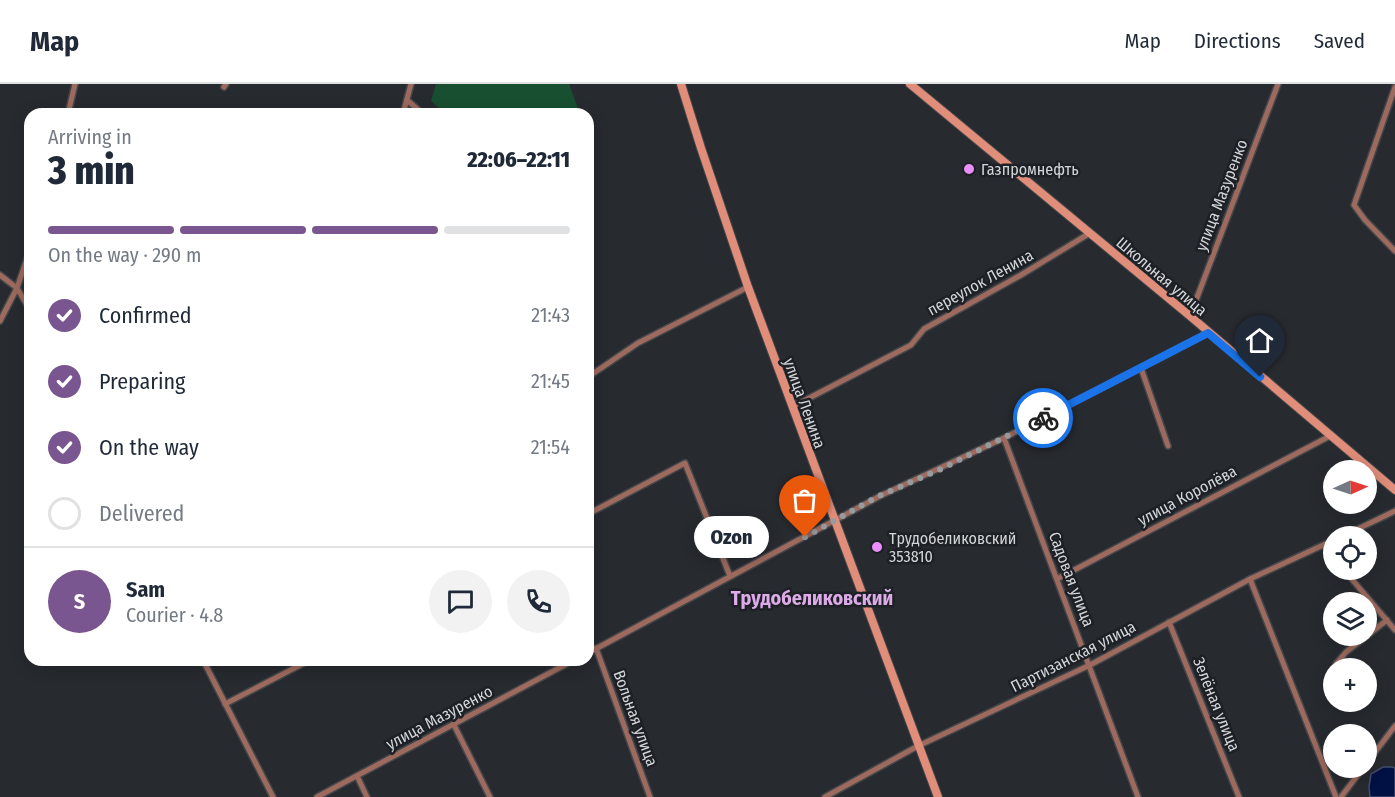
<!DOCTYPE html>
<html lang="en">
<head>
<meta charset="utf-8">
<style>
	body { margin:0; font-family:"Fira Sans Condensed",sans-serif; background:#f2f2f3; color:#1f2937; height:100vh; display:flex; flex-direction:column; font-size:22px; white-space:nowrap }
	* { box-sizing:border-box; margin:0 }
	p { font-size:20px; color:#747a83 }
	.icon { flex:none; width:33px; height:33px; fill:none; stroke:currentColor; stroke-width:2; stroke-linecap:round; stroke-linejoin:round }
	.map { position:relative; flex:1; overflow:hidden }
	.panel { position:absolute; left:24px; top:24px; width:570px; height:558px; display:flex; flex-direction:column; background:#fff; border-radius:18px; box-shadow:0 3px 15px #0003 }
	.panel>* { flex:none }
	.needle { width:39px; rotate:87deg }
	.controls { position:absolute; left:1323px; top:376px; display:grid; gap:12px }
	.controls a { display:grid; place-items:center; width:54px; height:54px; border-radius:50%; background:#fff; box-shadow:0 3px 15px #0003; font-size:30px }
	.pin { position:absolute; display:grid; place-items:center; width:51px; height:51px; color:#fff; margin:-62px -26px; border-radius:50% 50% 50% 0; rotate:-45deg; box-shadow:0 0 6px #0007 }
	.pin .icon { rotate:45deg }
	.courier { position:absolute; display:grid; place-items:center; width:60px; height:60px; margin:-30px; border:4px solid #1a73e8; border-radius:50%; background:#fff; color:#222; box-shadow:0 2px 8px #0007 }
	.bubble { position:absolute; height:42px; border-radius:21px; background:#fff; box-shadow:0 3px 15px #0003; font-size:20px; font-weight:800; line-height:42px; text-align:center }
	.overview em { font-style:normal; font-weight:800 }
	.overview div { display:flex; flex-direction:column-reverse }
	.overview { display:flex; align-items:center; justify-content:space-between; height:102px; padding:0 24px }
	h1 { font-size:39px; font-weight:800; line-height:45px }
	.bar { display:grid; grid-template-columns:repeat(4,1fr); gap:9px 6px; align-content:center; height:72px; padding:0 24px }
	.bar i { height:8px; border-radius:4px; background:#e0e1e3 }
	.bar .current { background:#7a5690 }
	.bar p { grid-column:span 4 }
	.line { display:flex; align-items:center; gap:15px; padding:0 24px; border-top:2px solid #e0e1e3 }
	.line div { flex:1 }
	.round { display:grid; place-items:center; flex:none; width:63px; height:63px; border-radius:32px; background:#f2f2f3 }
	ol { padding:0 24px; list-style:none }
	li { display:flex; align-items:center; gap:18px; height:66px }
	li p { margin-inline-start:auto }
	li .icon { padding:6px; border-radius:50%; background:#7a5690; color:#fff; stroke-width:4 }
	li:last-child { color:#747a83 }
	li i { width:33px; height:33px; border:3px solid #e0e1e3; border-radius:50% }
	header { display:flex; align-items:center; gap:36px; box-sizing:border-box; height:84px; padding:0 30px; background:#fff; border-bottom:2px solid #e0e1e3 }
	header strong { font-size:28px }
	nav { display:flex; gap:33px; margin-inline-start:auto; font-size:21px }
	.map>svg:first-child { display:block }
	.green { fill:#184f31 }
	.water { fill:#021143; stroke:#414c70; stroke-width:1.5 }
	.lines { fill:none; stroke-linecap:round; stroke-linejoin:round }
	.street-casing { stroke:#43464a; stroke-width:8 }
	.secondary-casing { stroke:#43464a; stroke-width:10 }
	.street { stroke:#9e6a5d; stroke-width:5 }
	.secondary { stroke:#e08d79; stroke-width:8 }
	.done { stroke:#979a9e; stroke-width:6; stroke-dasharray:0 10.8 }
	.route { stroke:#1a73e8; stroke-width:8 }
	.poi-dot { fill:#ea8dfd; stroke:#1d2025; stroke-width:2 }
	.labels { text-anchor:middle; stroke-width:5; stroke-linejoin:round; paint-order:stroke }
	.poi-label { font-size:16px; fill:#d3d6d9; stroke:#1d2025; text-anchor:start }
	.street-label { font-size:16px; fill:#d3d6d9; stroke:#1d2025 }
	.quarter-label { font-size:20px; font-weight:bold; fill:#ddabe8; stroke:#1d2025 }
</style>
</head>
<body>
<header>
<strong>Map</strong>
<nav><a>Map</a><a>Directions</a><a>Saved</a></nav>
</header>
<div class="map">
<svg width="1395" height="713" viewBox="0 0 1395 713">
	<rect width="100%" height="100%" fill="#272a2f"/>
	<path class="green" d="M436,0H569L580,30H445L431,17Z"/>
	<path class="water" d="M1392,683L1395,684V713H1370L1369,703L1371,690L1383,683Z"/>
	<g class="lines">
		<defs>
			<g id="street">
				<path d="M224,3L226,0"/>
				<path d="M1395,3L1354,121L1365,136L1395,167"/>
				<path d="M407,16L423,30"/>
				<path d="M68,30L75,0"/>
				<path d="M403,30L411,0"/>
				<path d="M0,191L17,204L30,226"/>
				<path d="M1190,232L1278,0"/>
				<path d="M0,237L17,204L30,166"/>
				<path d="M1141,284L1168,362"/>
				<path d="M588,293L638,259L748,203"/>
				<path d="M792,323L911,261L924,245L1021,191L1090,149"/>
				<path d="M1004,354L1138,713"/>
				<path d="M588,430L685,379L730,492"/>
				<path d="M1341,453L1395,427"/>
				<path d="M1324,461L1334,475"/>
				<path d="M1344,486L1395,546"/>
				<path d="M1057,495L1330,352"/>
				<path d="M1250,495L1336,713"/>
				<path d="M1169,538L1239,713"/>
				<path d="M596,564L650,713"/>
				<path d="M588,569L880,412L1004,354L1208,249"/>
				<path d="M203,576L273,713"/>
				<path d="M1336,580L1346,568L1387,536"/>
				<path d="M225,620L310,576"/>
				<path d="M454,641L490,713"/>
				<path d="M1366,680L1395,642"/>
				<path d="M357,692L367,713"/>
				<path d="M317,713L574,576"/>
				<path d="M825,713L918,662L1090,581L1250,495L1334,456"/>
				<path d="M1341,713L1363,684"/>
			</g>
			<g id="secondary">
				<path d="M681,0L701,64L748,203L938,713"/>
				<path d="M910,0L1190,232L1395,406"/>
			</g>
		</defs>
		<use href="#street" class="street-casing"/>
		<use href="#secondary" class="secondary-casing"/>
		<use href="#street" class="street"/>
		<use href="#secondary" class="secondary"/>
	</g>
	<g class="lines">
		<path class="done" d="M805,453L879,412L941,385L1043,334"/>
		<path class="route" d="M1043,334L1208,249L1260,293"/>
	</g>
	<g class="poi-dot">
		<circle cx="969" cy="85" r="6"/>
		<circle cx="877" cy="463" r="6"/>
	</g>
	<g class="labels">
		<g class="poi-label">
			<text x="981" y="91">Газпромнефть</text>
			<text x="889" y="460">Трудобеликовский<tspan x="889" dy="18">353810</tspan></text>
		</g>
		<g class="street-label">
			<text transform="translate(1221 111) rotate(-69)" y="6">улица Мазуренко</text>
			<text transform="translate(1162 192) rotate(40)" y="6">Школьная улица</text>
			<text transform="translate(980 198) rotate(-29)" y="6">переулок Ленина</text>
			<text transform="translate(805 319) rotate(70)" y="6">улица Ленина</text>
			<text transform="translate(1187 411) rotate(-28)" y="6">улица Королёва</text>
			<text transform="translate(1072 495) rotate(69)" y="6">Садовая улица</text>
			<text transform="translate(1073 572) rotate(-27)" y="6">Партизанская улица</text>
			<text transform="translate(1217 620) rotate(68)" y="6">Зелёная улица</text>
			<text transform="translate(439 633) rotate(-28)" y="6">улица Мазуренко</text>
			<text transform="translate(636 634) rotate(70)" y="6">Вольная улица</text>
		</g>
		<g class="quarter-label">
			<text x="812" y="521">Трудобеликовский</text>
		</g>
	</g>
</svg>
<div class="controls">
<a><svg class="needle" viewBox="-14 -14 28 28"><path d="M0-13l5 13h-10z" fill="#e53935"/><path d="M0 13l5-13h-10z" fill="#747a83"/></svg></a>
<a><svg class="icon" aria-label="locate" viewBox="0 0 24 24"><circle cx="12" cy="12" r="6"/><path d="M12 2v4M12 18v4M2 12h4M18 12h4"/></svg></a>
<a><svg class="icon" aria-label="layers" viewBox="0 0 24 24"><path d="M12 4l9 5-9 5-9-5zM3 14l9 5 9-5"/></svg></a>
<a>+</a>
<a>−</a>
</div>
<div class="pin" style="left:805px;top:453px;background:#ea580c"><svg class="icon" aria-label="bag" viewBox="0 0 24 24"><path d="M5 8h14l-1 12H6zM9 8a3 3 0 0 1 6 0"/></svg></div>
<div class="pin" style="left:1260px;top:293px;background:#1f2937"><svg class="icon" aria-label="home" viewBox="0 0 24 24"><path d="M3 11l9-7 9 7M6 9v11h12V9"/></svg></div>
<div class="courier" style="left:1043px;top:334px"><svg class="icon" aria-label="bike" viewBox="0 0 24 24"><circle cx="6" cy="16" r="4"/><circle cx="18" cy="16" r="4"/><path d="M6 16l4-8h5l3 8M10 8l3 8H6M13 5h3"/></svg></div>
<div class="bubble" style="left:694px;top:432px;width:75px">Ozon</div>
<section class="panel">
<div class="overview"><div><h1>3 min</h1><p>Arriving in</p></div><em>22:06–22:11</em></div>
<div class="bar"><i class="current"></i><i class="current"></i><i class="current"></i><i></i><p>On the way · 290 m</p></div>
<ol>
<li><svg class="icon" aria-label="check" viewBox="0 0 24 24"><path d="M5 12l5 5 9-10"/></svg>Confirmed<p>21:43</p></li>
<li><svg class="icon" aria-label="check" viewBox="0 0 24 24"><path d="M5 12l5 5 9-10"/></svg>Preparing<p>21:45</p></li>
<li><svg class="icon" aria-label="check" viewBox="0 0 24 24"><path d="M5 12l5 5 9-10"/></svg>On the way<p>21:54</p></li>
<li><i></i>Delivered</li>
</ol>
<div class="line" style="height:108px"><b class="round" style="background:#7a5690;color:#fff">S</b><div><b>Sam</b><p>Courier · 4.8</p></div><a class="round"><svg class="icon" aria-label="chat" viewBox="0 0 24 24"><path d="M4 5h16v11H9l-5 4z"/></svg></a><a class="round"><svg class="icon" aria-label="phone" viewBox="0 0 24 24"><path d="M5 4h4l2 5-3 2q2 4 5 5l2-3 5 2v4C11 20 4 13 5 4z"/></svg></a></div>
</section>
</div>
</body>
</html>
